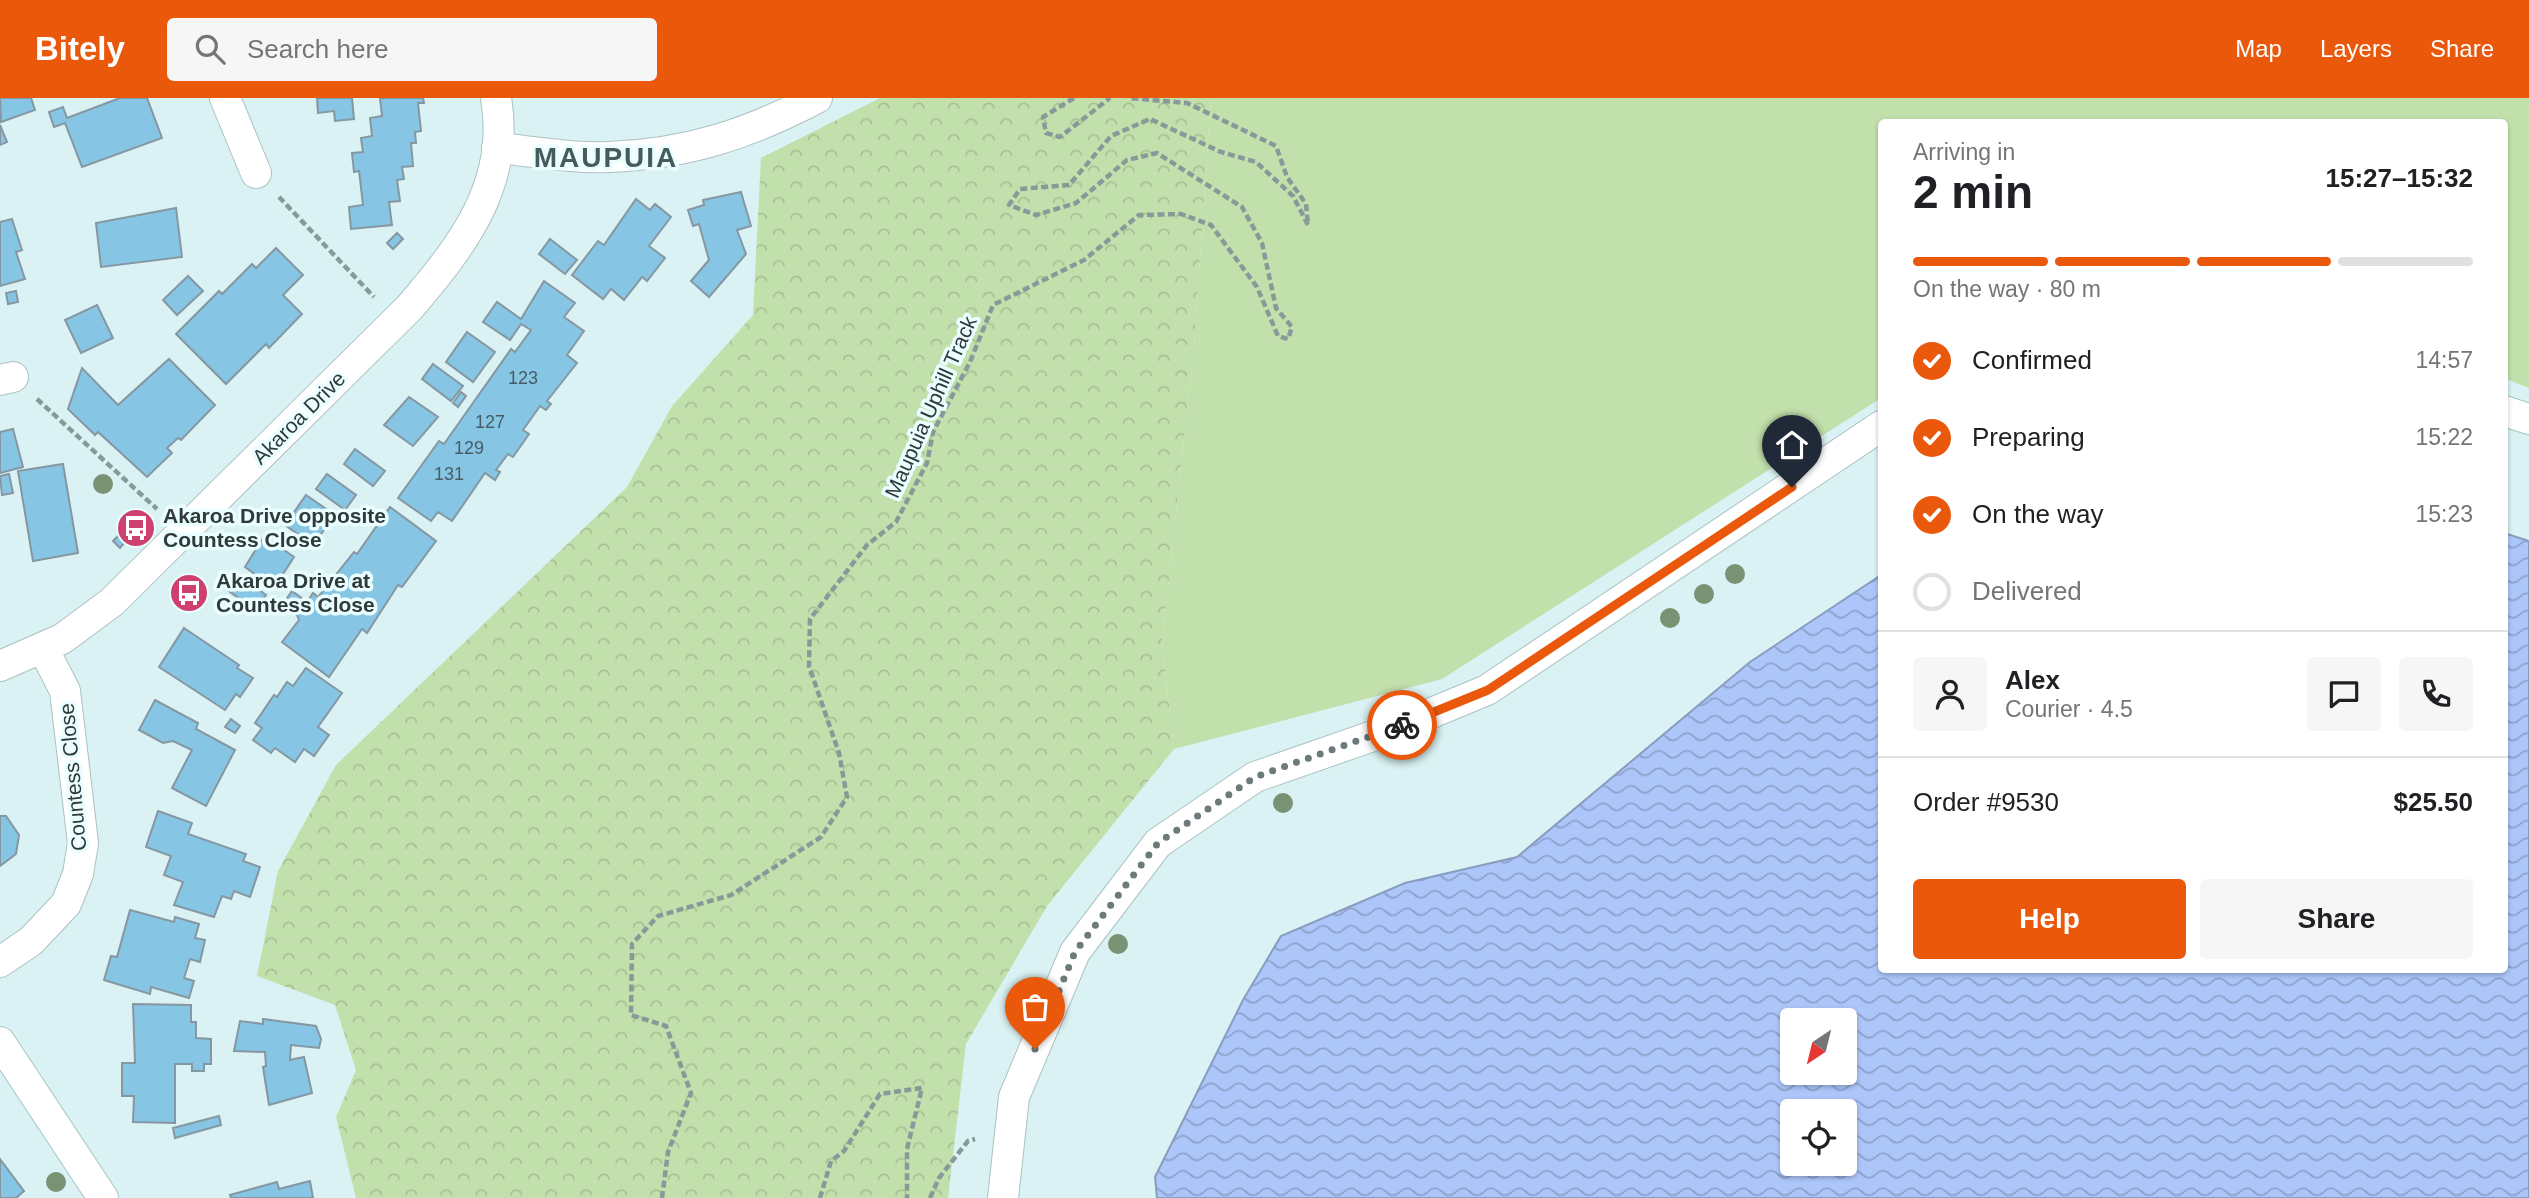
<!DOCTYPE html>
<html lang="en">
<head>
<meta charset="utf-8">
<style>
	body { margin:0; font-family:Helvetica,sans-serif; background:#f6f6f6; color:#202124; height:100vh; display:flex; flex-direction:column; font-size:26px; white-space:nowrap }
	* { box-sizing:border-box; margin:0 }
	p { font-size:23px; color:#757577 }
	.icon { flex:none; width:38px; height:38px; fill:none; stroke:currentColor; stroke-width:2; stroke-linecap:round; stroke-linejoin:round }
	.map { position:relative; flex:1; overflow:hidden }
	.panel { position:absolute; left:1878px; top:21px; width:630px; height:854px; display:flex; flex-direction:column; background:#fff; border-radius:7px; box-shadow:0 2px 5px #0004 }
	.panel>* { flex:none }
	.needle { width:46px; rotate:215deg }
	.fabs { position:absolute; left:1780px; top:910px; display:grid; gap:14px }
	.fabs a { display:grid; place-items:center; width:77px; height:77px; border-radius:7px; background:#fff; box-shadow:0 2px 5px #0004; font-size:35px }
	.pin { position:absolute; display:grid; place-items:center; width:60px; height:60px; color:#fff; margin:-72px -30px; border-radius:50% 50% 50% 0; rotate:-45deg; box-shadow:0 0 7px #0007 }
	.pin .icon { rotate:45deg }
	.courier { position:absolute; display:grid; place-items:center; width:70px; height:70px; margin:-35px; border:5px solid #ea580c; border-radius:50%; background:#fff; color:#222; box-shadow:0 2px 9px #0007 }
	.overview em { font-style:normal; font-weight:600 }
	.overview div { display:flex; flex-direction:column-reverse }
	.overview { display:flex; align-items:center; justify-content:space-between; height:119px; padding:0 35px }
	h1 { font-size:46px; font-weight:600; line-height:52px }
	.bar { display:grid; grid-template-columns:repeat(4,1fr); gap:10px 7px; align-content:center; height:84px; padding:0 35px }
	.bar i { height:9px; border-radius:5px; background:#e0e0e0 }
	.bar .selected { background:#ea580c }
	.bar p { grid-column:span 4 }
	.line { display:flex; align-items:center; gap:18px; padding:0 35px; border-top:2px solid #e0e0e0 }
	.line div { flex:1 }
	.round { display:grid; place-items:center; flex:none; width:74px; height:74px; border-radius:7px; background:#f6f6f6 }
	ol { padding:0 35px; list-style:none }
	li { display:flex; align-items:center; gap:21px; height:77px }
	li p { margin-inline-start:auto }
	li .icon { padding:7px; border-radius:50%; background:#ea580c; color:#fff; stroke-width:4 }
	li:last-child { color:#757577 }
	li i { width:38px; height:38px; border:4px solid #e0e0e0; border-radius:50% }
	.cta { display:flex; gap:14px; margin-top:auto; padding:14px 35px }
	.cta a { flex:1; height:80px; border-radius:7px; background:#ea580c; color:#fff; font-size:28px; font-weight:600; line-height:80px; text-align:center }
	.cta a+a { background:#f6f6f6; color:#202124 }
	header { display:flex; align-items:center; gap:42px; box-sizing:border-box; height:98px; padding:0 35px; background:#ea580c; color:#fff }
	header strong { font-size:33px }
	nav { display:flex; gap:38px; margin-inline-start:auto; font-size:24px }
	.search { width:490px; height:63px; background:#f6f6f6; display:flex; align-items:center; gap:18px; box-sizing:border-box; padding:0 24px; border-radius:7px; color:#757577; font-size:26px }
	.map>svg:first-child { display:block }
	.green { fill:#c2e0ab }
	.forest { fill:url(#forest-crowns) }
	.water { fill:url(#water-waves); stroke:#889cc0; stroke-width:2; fill-rule:evenodd }
	.building { fill:#87c5e5; stroke:#8597a1; stroke-width:2 }
	.lines { fill:none; stroke-linecap:round; stroke-linejoin:round }
	.street-casing { stroke:#abc2c3; stroke-width:32 }
	.path { stroke:#88999a; stroke-width:4.5; stroke-dasharray:7 3.5; stroke-linecap:butt }
	.street { stroke:#fff; stroke-width:30 }
	.tree { fill:#799274 }
	.done { stroke:#6c7a7b; stroke-width:7; stroke-dasharray:0 12.6 }
	.route { stroke:#ea580c; stroke-width:9 }
	.labels { text-anchor:middle; stroke-width:7; stroke-linejoin:round; paint-order:stroke }
	.number-label { font-size:18px; fill:#465d65 }
	.street-label { font-size:21px; fill:#313a3a; stroke:#ebfeff }
	.poi-label { font-size:21px; font-weight:bold; fill:#313a3a; stroke:#ebfeff; text-anchor:start }
	.district-label { font-size:28px; font-weight:bold; letter-spacing:2px; fill:#465b5b; stroke:#ebfeff }
</style>
</head>
<body>
<header>
<strong>Bitely</strong>
<div class="search"><svg class="icon" aria-label="search" viewBox="0 0 24 24"><circle cx="10" cy="10" r="6"/><path d="M15 15l6 6"/></svg>Search here</div>
<nav><a>Map</a><a>Layers</a><a>Share</a></nav>
</header>
<div class="map">
<svg width="2529" height="1100" viewBox="0 0 2529 1100">
	<defs>
		<pattern id="forest-crowns" width="20" height="18" patternUnits="userSpaceOnUse" patternTransform="scale(1.75)"><rect width="20" height="18" fill="#c2e0ab"/><path d="M2 6a3 3 0 1 1 6 0M12 15a3 3 0 1 1 6 0" fill="none" stroke="#a7c194"/></pattern>
		<pattern id="water-waves" width="16" height="10" patternUnits="userSpaceOnUse" patternTransform="scale(1.75)"><rect width="16" height="10" fill="#adc6fa"/><path d="M0 5q4-4 8 0t8 0" fill="none" stroke="#8da2cb"/></pattern>
	</defs>
	<rect width="100%" height="100%" fill="#daf2f3"/>
	<path class="green" d="M1211,0H2529V290L2504,280V24H1881V300L1442,581L1174,651L1162,545L1194,248Z"/>
	<path class="forest" d="M880,0H1211L1194,248L1162,545L1174,651L1047,808L966,946L948,1100H356L336,1019L356,972L335,907L257,878L278,773L336,667L627,389L672,308L753,217L761,60Z"/>
	<path class="water" d="M2504,435L2529,443V1100H1157L1155,1079L1243,902L1281,838L1405,785L1517,759L1750,564L1881,477V872H2504ZM1792,922H1844V975H1792ZM1792,1013H1844V1066H1792Z"/>
	<g class="building">
		<path d="M0,0H31L35,12L1,24Z"/>
		<path d="M120,0H147L162,40L82,69L65,25L54,29L49,14L63,9L67,20Z"/>
		<path d="M317,0H352L354,21L335,23L334,13L318,15Z"/>
		<path d="M380,0H423L424,5H418L421,33L415,34L416,45H411L413,68L402,69L404,81L397,82L400,103L389,104L392,127L351,131L349,109L363,107L359,73L354,74L352,55L363,54L361,40L372,38L370,20L382,18Z"/>
		<path d="M0,27L7,44L0,47Z"/>
		<path d="M741,94L751,128L737,132L746,156L709,199L691,183L709,162L699,126L693,128L688,112L704,107L703,102Z"/>
		<path d="M636,101L650,112L655,106L671,119L649,148L665,160L647,183L642,179L624,202L611,191L603,201L572,177L598,143L604,147Z"/>
		<path d="M176,110L182,159L101,169L96,125Z"/>
		<path d="M12,121L22,152L16,154L25,181L0,188V124Z"/>
		<path d="M397,135L403,141L393,151L387,145Z"/>
		<path d="M550,141L577,162L565,176L539,156Z"/>
		<path d="M276,150L303,177L283,197L302,216L269,250L266,246L226,286L176,236L219,193L222,196L252,166L256,170Z"/>
		<path d="M188,178L203,193L177,217L163,202Z"/>
		<path d="M544,183L575,205L564,219L584,233L567,257L577,265L547,303L551,306L546,312L540,308L523,332L529,336L513,359L508,356L496,372L500,374L495,382L485,375L452,423L438,414L431,423L398,400L439,343L444,346L511,251L515,254L531,232L521,226L510,242L483,224L497,204L521,221Z"/>
		<path d="M16,193L18,204L8,206L6,195Z"/>
		<path d="M97,207L113,240L81,255L65,222Z"/>
		<path d="M467,234L495,254L473,284L446,264Z"/>
		<path d="M169,261L215,307L181,342L178,340L167,350L172,355L147,379L98,334L95,337L68,311L82,270L118,307Z"/>
		<path d="M433,266L463,288L451,303L422,281Z"/>
		<path d="M461,294L466,298L458,309L453,305Z"/>
		<path d="M409,299L438,319L413,348L384,327Z"/>
		<path d="M13,331L23,369L0,375V334Z"/>
		<path d="M355,351L385,373L373,388L344,366Z"/>
		<path d="M63,366L78,455L33,463L18,373Z"/>
		<path d="M9,376L13,395L2,397L0,378Z"/>
		<path d="M327,376L356,397L345,412L316,391Z"/>
		<path d="M306,397L335,417L313,447L285,427Z"/>
		<path d="M390,409L436,443L402,489L398,487L367,535L362,531L329,579L282,544L299,522L297,517L283,506L292,493L307,504L313,495L318,499L354,454L357,456Z"/>
		<path d="M123,433L129,439L120,450L113,443Z"/>
		<path d="M264,438L294,459L274,490L245,469Z"/>
		<path d="M237,476L266,497L255,512L226,491Z"/>
		<path d="M201,494L207,500L194,512L189,505Z"/>
		<path d="M184,530L239,567L237,570L253,580L240,599L236,596L225,612L159,569Z"/>
		<path d="M306,570L342,595L318,629L329,637L314,658L304,651L295,664L275,650L271,655L253,642L262,630L255,625L274,597L277,599L287,584L293,588Z"/>
		<path d="M155,602L198,625L196,631L235,652L206,708L172,690L192,652L173,643L163,645L139,632Z"/>
		<path d="M231,621L240,628L235,635L225,629Z"/>
		<path d="M158,713L192,725L188,736L246,756L243,763L260,769L250,799L234,793L231,801L222,798L214,819L174,807L183,784L164,777L171,758L146,749Z"/>
		<path d="M0,718H6L19,737L16,756L0,768Z"/>
		<path d="M130,812L174,824L175,819L199,826L195,840L205,842L200,864L190,861L184,880L194,883L189,900L151,889L150,896L104,882L111,858L117,859Z"/>
		<path d="M133,906L191,907V924H196V940L211,941V966H204V973H192V966H175V1025L133,1024L134,998H122V965H135Z"/>
		<path d="M263,921L316,928L321,941L319,950L291,947L290,962L304,959L312,995L269,1007L263,969L266,968L265,954L234,953L240,923L263,926Z"/>
		<path d="M219,1018L221,1027L175,1040L173,1030Z"/>
		<path d="M0,1061L24,1093L16,1100H0Z"/>
		<path d="M310,1083L313,1100H231L230,1097L277,1084L279,1091Z"/>
	</g>
	<g class="lines">
		<defs>
			<g id="street">
				<path d="M225,0L256,75"/>
				<path d="M497,50C533,53 572,61 609,59C688,56 748,36 817,0"/>
				<path d="M0,282L13,279"/>
				<path d="M2504,313L2529,321"/>
				<path d="M0,568L62,541L112,504L410,209C462,148 511,86 496,0"/>
				<path d="M0,864L31,843L66,806L78,776L83,745L65,593L43,550"/>
				<path d="M0,944L103,1100"/>
				<path d="M1003,1100L1014,999L1075,854L1158,745L1255,679L1393,631L1487,592L1881,328"/>
			</g>
		</defs>
		<use href="#street" class="street-casing"/>
		<g class="path">
			<path d="M1074,0L1043,19L1046,35L1060,39L1110,0"/>
			<path d="M279,99L374,199"/>
			<path d="M37,301L157,411"/>
			<path d="M662,1100L668,1054L691,995L666,928L631,917L632,846L658,818L731,797L821,739L847,699L839,655L809,568L810,521L867,447L896,424L927,365L933,334L970,264L993,207L1084,162L1139,117L1181,116L1211,127L1257,189L1278,238L1288,241L1292,229L1276,210L1262,145L1242,109L1157,55L1127,62L1076,105L1036,117L1009,107L1020,91L1069,87L1111,38L1150,21L1221,54L1256,64L1293,98L1308,127L1306,106L1287,79L1276,48L1187,5L1129,0"/>
			<path d="M820,1100L831,1063L844,1053L880,996L922,990L907,1051V1100"/>
			<path d="M930,1100L939,1080L968,1043L975,1041"/>
		</g>
		<use href="#street" class="street"/>
	</g>
	<g class="tree">
		<circle cx="103" cy="386" r="10"/>
		<circle cx="1735" cy="476" r="10"/>
		<circle cx="1704" cy="496" r="10"/>
		<circle cx="1670" cy="520" r="10"/>
		<circle cx="1283" cy="705" r="10"/>
		<circle cx="1118" cy="846" r="10"/>
		<circle cx="56" cy="1084" r="10"/>
	</g>
	<g class="lines">
		<path class="done" d="M1035,951L1075,854L1158,745L1255,679L1402,627"/>
		<path class="route" d="M1402,627L1488,592L1792,389"/>
	</g>
	<defs>
		<symbol id="bus-disc" viewBox="-11 -11 22 22"><circle r="9.5" fill="#ce416e" stroke="#ebfeff"/><path d="M-5-6H5V4H4V6H2V4H-2V6H-4V4H-5ZM-3.5-4V0h7V-4ZM-3.5 1.2v1.5H-2V1.2ZM2 1.2v1.5H3.5V1.2Z" fill="#fff"/></symbol>
	</defs>
	<g fill-rule="evenodd">
		<use href="#bus-disc" x="114" y="408" width="44" height="44"/>
		<use href="#bus-disc" x="167" y="473" width="44" height="44"/>
	</g>
	<g class="labels">
		<g class="number-label">
			<text x="523" y="286">123</text>
			<text x="490" y="330">127</text>
			<text x="469" y="356">129</text>
			<text x="449" y="382">131</text>
		</g>
		<g class="street-label">
			<text transform="translate(931 309) rotate(-66)" y="7">Maupuia Uphill Track</text>
			<text transform="translate(299 320) rotate(-45)" y="7">Akaroa Drive</text>
			<text transform="translate(73 679) rotate(-95)" y="7">Countess Close</text>
		</g>
		<g class="poi-label">
			<text x="163" y="425">Akaroa Drive opposite<tspan x="163" dy="24">Countess Close</tspan></text>
			<text x="216" y="490">Akaroa Drive at<tspan x="216" dy="24">Countess Close</tspan></text>
		</g>
		<g class="district-label">
			<text x="606" y="69">MAUPUIA</text>
		</g>
	</g>
</svg>
<div class="fabs">
<a><svg class="needle" viewBox="-14 -14 28 28"><path d="M0-13l5 13h-10z" fill="#e53935"/><path d="M0 13l5-13h-10z" fill="#757577"/></svg></a>
<a><svg class="icon" aria-label="locate" viewBox="0 0 24 24"><circle cx="12" cy="12" r="6"/><path d="M12 2v4M12 18v4M2 12h4M18 12h4"/></svg></a>
</div>
<div class="pin" style="left:1035px;top:951px;background:#ea580c"><svg class="icon" aria-label="bag" viewBox="0 0 24 24"><path d="M5 8h14l-1 12H6zM9 8a3 3 0 0 1 6 0"/></svg></div>
<div class="pin" style="left:1792px;top:389px;background:#1f2937"><svg class="icon" aria-label="home" viewBox="0 0 24 24"><path d="M3 11l9-7 9 7M6 9v11h12V9"/></svg></div>
<div class="courier" style="left:1402px;top:627px"><svg class="icon" aria-label="bike" viewBox="0 0 24 24"><circle cx="6" cy="16" r="4"/><circle cx="18" cy="16" r="4"/><path d="M6 16l4-8h5l3 8M10 8l3 8H6M13 5h3"/></svg></div>
<section class="panel">
<div class="overview"><div><h1>2 min</h1><p>Arriving in</p></div><em>15:27–15:32</em></div>
<div class="bar"><i class="selected"></i><i class="selected"></i><i class="selected"></i><i></i><p>On the way · 80 m</p></div>
<ol>
<li><svg class="icon" aria-label="check" viewBox="0 0 24 24"><path d="M5 12l5 5 9-10"/></svg>Confirmed<p>14:57</p></li>
<li><svg class="icon" aria-label="check" viewBox="0 0 24 24"><path d="M5 12l5 5 9-10"/></svg>Preparing<p>15:22</p></li>
<li><svg class="icon" aria-label="check" viewBox="0 0 24 24"><path d="M5 12l5 5 9-10"/></svg>On the way<p>15:23</p></li>
<li><i></i>Delivered</li>
</ol>
<div class="line" style="height:126px"><a class="round"><svg class="icon" aria-label="person" viewBox="0 0 24 24"><circle cx="12" cy="8" r="4"/><path d="M4 21q1-7 8-7t8 7"/></svg></a><div><b>Alex</b><p>Courier · 4.5</p></div><a class="round"><svg class="icon" aria-label="chat" viewBox="0 0 24 24"><path d="M4 5h16v11H9l-5 4z"/></svg></a><a class="round"><svg class="icon" aria-label="phone" viewBox="0 0 24 24"><path d="M5 4h4l2 5-3 2q2 4 5 5l2-3 5 2v4C11 20 4 13 5 4z"/></svg></a></div>
<div class="line" style="height:91px"><div>Order #9530</div><b>$25.50</b></div>
<div class="cta"><a>Help</a><a>Share</a></div>
</section>
</div>
</body>
</html>
